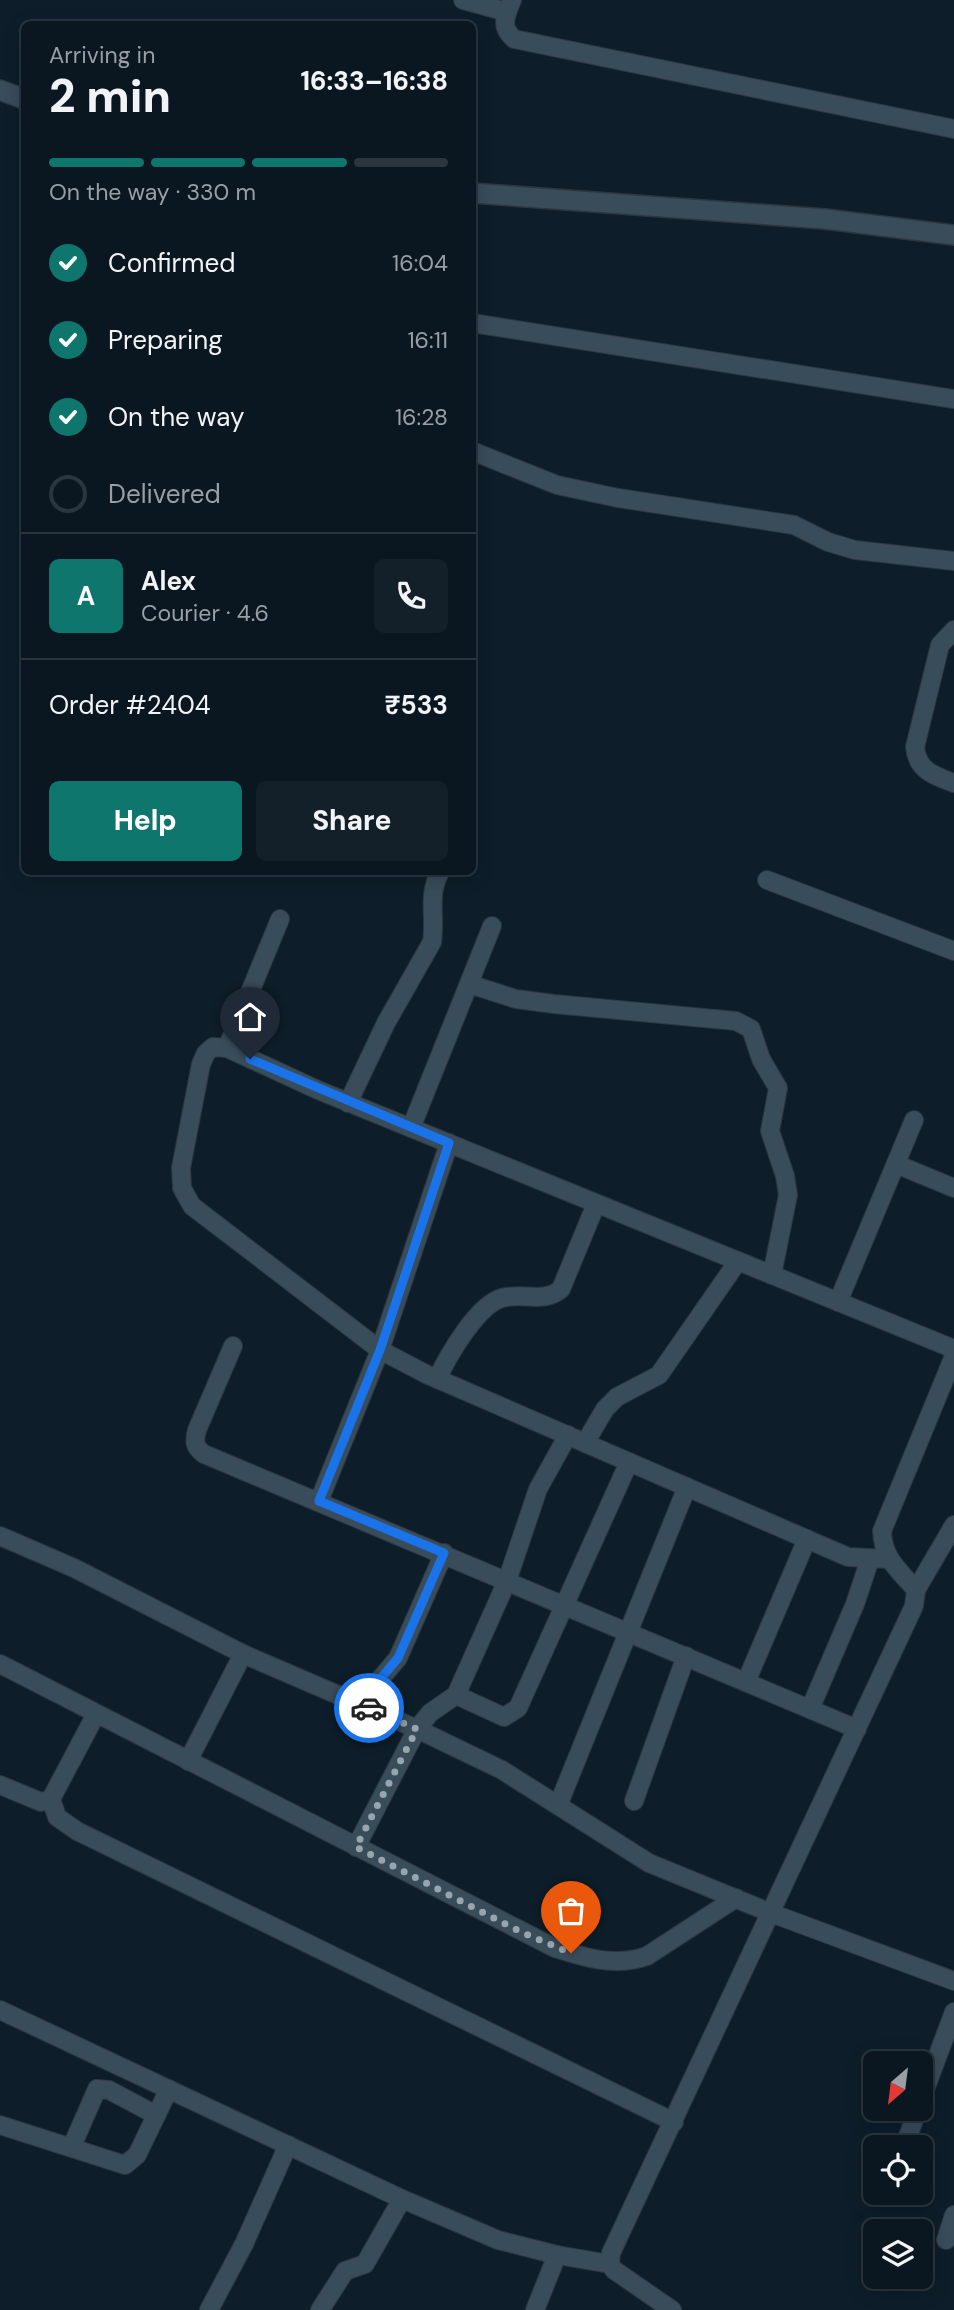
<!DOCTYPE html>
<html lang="en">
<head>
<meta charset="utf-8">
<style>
	body { margin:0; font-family:"DM Sans",sans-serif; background:#131f29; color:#f1f3f6; height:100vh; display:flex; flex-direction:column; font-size:26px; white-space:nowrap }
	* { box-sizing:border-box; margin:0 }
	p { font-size:23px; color:#999fa5 }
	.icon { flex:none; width:38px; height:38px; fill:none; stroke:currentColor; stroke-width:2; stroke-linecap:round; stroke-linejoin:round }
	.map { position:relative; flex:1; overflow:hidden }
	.sheet { position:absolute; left:21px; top:21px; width:455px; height:854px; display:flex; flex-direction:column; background:#0a1620; border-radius:10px; box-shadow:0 4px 18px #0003,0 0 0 2px #2a353e }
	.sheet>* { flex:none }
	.needle { width:46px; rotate:208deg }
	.tools { position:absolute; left:863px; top:2051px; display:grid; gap:14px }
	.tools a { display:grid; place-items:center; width:70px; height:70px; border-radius:10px; background:#0a1620; box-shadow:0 4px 18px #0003,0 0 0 2px #2a353e; font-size:35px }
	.pin { position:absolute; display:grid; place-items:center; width:60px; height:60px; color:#fff; margin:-72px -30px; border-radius:50% 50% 50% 0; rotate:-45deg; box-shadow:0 0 7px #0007 }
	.pin .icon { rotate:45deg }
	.courier { position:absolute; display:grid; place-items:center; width:70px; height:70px; margin:-35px; border:5px solid #1a73e8; border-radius:50%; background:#fff; color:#222; box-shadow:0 2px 9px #0007 }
	.head em { font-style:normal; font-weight:800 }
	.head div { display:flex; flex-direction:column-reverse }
	.head { display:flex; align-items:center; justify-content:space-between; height:119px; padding:0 28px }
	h1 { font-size:46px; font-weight:800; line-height:52px }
	.bar { display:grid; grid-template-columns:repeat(4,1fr); gap:10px 7px; align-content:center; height:84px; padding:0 28px }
	.bar i { height:9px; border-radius:5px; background:#2a353e }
	.bar .selected { background:#0f766e }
	.bar p { grid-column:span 4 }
	.line { display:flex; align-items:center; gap:18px; padding:0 28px; border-top:2px solid #2a353e }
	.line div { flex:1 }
	.round { display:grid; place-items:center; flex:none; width:74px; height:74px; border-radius:10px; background:#131f29 }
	ol { padding:0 28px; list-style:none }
	li { display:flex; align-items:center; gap:21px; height:77px }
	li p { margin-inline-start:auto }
	li .icon { padding:7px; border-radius:50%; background:#0f766e; color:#fff; stroke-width:4 }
	li:last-child { color:#999fa5 }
	li i { width:38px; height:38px; border:4px solid #2a353e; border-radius:50% }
	.button { display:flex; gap:14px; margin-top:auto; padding:14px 28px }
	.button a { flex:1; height:80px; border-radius:10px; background:#0f766e; color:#fff; font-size:28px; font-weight:800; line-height:80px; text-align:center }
	.button a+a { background:#131f29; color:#f1f3f6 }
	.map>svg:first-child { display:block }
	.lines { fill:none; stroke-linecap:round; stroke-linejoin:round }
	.minor-casing { stroke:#2d363f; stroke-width:20 }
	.tertiary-casing { stroke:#2d363f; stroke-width:22 }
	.minor { stroke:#394c59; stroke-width:18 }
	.tertiary { stroke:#394c59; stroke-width:19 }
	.done { stroke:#97a5ae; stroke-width:7; stroke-dasharray:0 12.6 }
	.route { stroke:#1a73e8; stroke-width:9 }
</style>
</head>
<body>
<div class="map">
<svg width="954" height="2310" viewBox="0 0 954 2310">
	<rect width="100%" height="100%" fill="#0d1e2a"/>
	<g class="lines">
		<defs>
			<g id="minor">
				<path d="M463,0L507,12"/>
				<path d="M512,0C506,16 499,26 514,39L954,129"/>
				<path d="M472,323L954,399"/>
				<path d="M472,451L557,485L618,498L794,525L828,542L855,550L954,561"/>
				<path d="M954,630L940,645L915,747C917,770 934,776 954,783"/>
				<path d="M767,880L954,951"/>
				<path d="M469,984L516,999L554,1004L736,1021L751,1029L761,1059L778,1088L770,1131L785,1176L788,1195L772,1275"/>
				<path d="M227,1048L280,919"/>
				<path d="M348,1103L386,1023L432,942C436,916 427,896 440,872"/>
				<path d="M411,1128L492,926"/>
				<path d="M896,1164L954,1188"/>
				<path d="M838,1302L914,1120"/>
				<path d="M233,1346L197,1430C194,1441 194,1447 204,1454L857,1729"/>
				<path d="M437,1379C448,1356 477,1305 502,1298C522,1292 544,1304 561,1289L596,1204"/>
				<path d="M585,1443L605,1409L617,1397L659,1375L738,1261"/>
				<path d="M319,1501L380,1350L449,1143"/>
				<path d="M0,1536L74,1568L243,1654L417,1729L502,1770L649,1863L771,1913L954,1981"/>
				<path d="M888,1559L848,1557L426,1374L380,1350L192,1206L182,1188L181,1168L201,1064L206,1053L213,1047L227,1048L318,1090L954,1349"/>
				<path d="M916,1590L954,1525"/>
				<path d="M0,1664L555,1948C586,1958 615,1967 647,1956L736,1898"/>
				<path d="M746,1682L807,1539"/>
				<path d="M456,1695L504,1717L518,1708L629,1462"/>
				<path d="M359,1704L398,1658L444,1553"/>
				<path d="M810,1709L855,1604L870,1559"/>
				<path d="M188,1761L243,1654"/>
				<path d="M0,1785L41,1802L51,1799L96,1714"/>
				<path d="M51,1799L57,1817L77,1831L674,2122"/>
				<path d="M634,1801L686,1656"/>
				<path d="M559,1803L687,1487"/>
				<path d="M356,1847L417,1729L430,1713L456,1695L507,1581L538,1489L568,1435"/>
				<path d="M0,2010L402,2199L498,2240L557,2255L610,2264"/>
				<path d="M920,2103L954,2012"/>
				<path d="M0,2125L125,2165L137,2155L169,2089"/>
				<path d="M72,2146L97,2089L109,2090L156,2115"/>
				<path d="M904,2147L918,2109"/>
				<path d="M946,2240L954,2215"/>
				<path d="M209,2310L244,2244L288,2145"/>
				<path d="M320,2310L345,2271L365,2264L402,2199"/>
				<path d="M535,2310L557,2255"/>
				<path d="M672,2310L614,2270L610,2264L611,2253L914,1606L916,1590C899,1570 883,1559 882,1531L954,1356"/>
			</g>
			<g id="tertiary">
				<path d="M0,90L24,99"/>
				<path d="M472,193L825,219L954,235"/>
			</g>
		</defs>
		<use href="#minor" class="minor-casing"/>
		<use href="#tertiary" class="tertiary-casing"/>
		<use href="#minor" class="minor"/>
		<use href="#tertiary" class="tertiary"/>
	</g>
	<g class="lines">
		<path class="done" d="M369,1708L417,1729L356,1847L521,1932L571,1953"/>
		<path class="route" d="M250,1059L449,1143L380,1350L319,1501L444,1553L398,1658L359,1704L369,1708"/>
	</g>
</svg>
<div class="tools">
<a><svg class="needle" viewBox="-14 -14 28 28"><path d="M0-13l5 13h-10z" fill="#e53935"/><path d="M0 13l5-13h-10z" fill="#999fa5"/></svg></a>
<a><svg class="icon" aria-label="locate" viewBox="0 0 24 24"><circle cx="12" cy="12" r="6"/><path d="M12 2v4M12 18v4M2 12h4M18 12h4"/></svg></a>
<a><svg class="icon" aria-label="layers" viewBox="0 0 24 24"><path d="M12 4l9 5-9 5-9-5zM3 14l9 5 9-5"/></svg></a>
</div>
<div class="pin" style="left:571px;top:1953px;background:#ea580c"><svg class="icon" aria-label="bag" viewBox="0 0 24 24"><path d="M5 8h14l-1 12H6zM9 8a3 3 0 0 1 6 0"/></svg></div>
<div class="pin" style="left:250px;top:1059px;background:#1f2937"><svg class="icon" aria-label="home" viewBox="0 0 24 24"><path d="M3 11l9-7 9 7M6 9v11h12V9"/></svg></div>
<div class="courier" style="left:369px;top:1708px"><svg class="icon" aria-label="car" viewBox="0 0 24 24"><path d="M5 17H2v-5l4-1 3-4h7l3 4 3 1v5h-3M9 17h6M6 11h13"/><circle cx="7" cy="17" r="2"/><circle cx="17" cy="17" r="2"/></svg></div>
<section class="sheet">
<div class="head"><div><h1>2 min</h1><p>Arriving in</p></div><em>16:33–16:38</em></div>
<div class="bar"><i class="selected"></i><i class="selected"></i><i class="selected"></i><i></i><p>On the way · 330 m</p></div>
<ol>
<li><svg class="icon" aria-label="check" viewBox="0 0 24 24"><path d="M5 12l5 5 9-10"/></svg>Confirmed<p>16:04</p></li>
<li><svg class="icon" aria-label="check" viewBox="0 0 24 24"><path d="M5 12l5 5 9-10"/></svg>Preparing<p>16:11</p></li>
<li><svg class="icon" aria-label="check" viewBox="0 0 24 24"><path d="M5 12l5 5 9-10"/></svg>On the way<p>16:28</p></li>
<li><i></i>Delivered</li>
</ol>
<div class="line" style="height:126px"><b class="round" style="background:#0f766e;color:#fff">A</b><div><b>Alex</b><p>Courier · 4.6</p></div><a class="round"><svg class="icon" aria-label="phone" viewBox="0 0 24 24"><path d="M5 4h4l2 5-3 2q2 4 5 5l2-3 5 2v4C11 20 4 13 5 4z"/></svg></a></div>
<div class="line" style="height:91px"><div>Order #2404</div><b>₹533</b></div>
<div class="button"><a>Help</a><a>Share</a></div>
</section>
</div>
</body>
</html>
